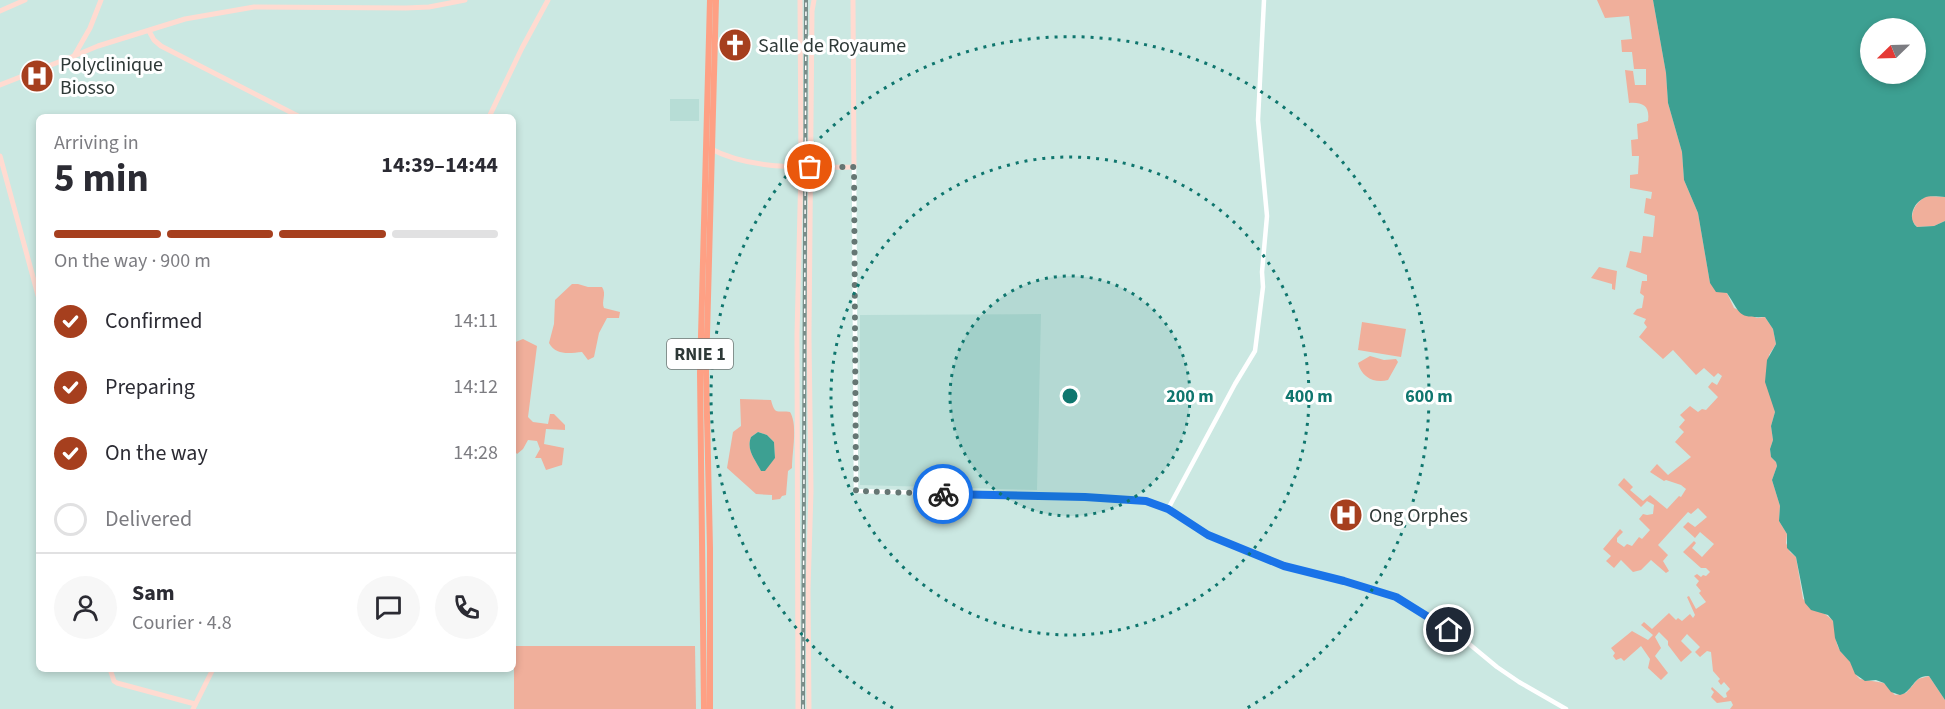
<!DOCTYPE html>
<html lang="en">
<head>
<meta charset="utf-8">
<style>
	body { margin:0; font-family:"Source Sans 3",sans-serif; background:#f7f7f7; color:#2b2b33; height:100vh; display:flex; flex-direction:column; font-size:22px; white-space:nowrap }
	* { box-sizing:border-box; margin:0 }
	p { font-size:20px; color:#7c7c81 }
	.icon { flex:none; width:33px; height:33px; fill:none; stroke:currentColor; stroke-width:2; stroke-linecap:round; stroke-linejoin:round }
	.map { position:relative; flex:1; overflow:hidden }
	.drawer { position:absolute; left:36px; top:114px; width:480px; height:558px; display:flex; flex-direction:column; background:#fff; border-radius:9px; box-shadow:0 3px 9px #0003 }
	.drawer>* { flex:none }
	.needle { width:39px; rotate:247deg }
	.fabs { position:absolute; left:1860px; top:18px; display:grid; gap:12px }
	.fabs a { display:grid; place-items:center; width:66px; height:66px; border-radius:50%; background:#fff; box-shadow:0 3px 9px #0003; font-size:30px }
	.pin { position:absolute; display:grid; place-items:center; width:51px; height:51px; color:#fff; margin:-26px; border:3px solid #fff; border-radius:50%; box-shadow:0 2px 6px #0007 }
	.courier { position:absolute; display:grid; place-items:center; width:60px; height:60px; margin:-30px; border:4px solid #1a73e8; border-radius:50%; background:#fff; color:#222; box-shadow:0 2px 8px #0007 }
	.headline em { font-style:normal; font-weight:700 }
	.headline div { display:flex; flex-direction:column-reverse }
	.headline { display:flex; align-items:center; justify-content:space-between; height:102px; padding:0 18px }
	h1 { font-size:39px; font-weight:700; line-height:45px }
	.bar { display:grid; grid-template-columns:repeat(4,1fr); gap:9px 6px; align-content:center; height:72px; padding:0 18px }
	.bar i { height:8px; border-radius:4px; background:#e1e1e2 }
	.bar .active { background:#a63f1e }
	.bar p { grid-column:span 4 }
	.line { display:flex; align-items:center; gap:15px; padding:0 18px; border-top:2px solid #e1e1e2 }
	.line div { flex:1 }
	.round { display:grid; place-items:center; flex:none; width:63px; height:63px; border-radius:32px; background:#f7f7f7 }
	ol { padding:0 18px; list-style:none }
	li { display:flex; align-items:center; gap:18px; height:66px }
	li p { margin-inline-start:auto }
	li .icon { padding:6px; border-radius:50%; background:#a63f1e; color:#fff; stroke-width:4 }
	li:last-child { color:#7c7c81 }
	li i { width:33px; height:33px; border:3px solid #e1e1e2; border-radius:50% }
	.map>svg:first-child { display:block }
	.built { fill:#b7ddd6 }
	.green { fill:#f0af9b; fill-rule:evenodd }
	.water { fill:#3da092; fill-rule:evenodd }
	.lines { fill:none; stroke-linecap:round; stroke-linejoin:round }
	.tertiary { stroke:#fff; stroke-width:4.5 }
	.secondary { stroke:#ffdbd1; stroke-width:5 }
	.trunk { stroke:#fea084; stroke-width:6 }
	.rail-casing { stroke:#798d89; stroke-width:4 }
	.rail { stroke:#fff; stroke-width:1.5; stroke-dasharray:4.5; stroke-linecap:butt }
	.done { stroke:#657673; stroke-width:6; stroke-dasharray:0 10.8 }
	.route { stroke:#1a73e8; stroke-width:8 }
	.ring { fill:none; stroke:#0f766e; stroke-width:3; stroke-dasharray:3 6 }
	.labels { text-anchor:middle; stroke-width:6; stroke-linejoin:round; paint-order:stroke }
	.shield { fill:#fff; stroke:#6d7473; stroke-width:1.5 }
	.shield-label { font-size:18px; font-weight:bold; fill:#2e3937 }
	.poi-label { font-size:20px; fill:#2e3937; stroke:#fff; text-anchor:start }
	.centre { fill:#0f766e; stroke:#fff; stroke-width:3 }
	.ring-label { font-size:18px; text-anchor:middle; font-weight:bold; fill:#0f766e; stroke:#fff; stroke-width:6; stroke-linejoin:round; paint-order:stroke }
</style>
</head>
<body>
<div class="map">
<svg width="1945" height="709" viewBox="0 0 1945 709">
	<rect width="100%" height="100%" fill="#cbe8e2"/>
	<g class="built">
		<rect x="670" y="99" width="29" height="22"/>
		<path d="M1041,314L1037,490L860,485V315Z"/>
	</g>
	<g class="green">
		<path d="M1597,0H1653L1666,73L1668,103L1682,152L1684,180L1698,213L1710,283L1727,293L1734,308L1757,318L1765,317L1773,329L1776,344L1769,355L1775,412L1771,426L1773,440L1770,449L1771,457L1776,462L1777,466L1772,480L1780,506L1779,521L1787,534L1786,543L1790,552L1796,557L1803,599C1808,603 1832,618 1833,621C1836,627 1835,634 1836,640C1839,654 1845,654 1851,663C1854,669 1854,674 1860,679L1884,683L1895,695L1906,693L1918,679L1929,676L1945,700V709H1730L1733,705L1731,701L1717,703L1711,697L1714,692L1711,689L1712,687L1724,698L1727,697L1726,693L1730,689L1724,682L1721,685L1718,681L1720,679L1713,671L1711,652L1707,651L1700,657L1695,652L1700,647L1687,634L1681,641L1692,652L1681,662L1668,645V641L1659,632L1655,637L1661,648L1655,656L1668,673L1661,680L1648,668L1650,659L1641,646L1624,661L1621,658L1616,660L1613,656L1615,653L1611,648L1632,631L1648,640L1653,635L1641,625L1644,622L1652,629L1669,613L1676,620L1678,618L1682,621L1690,614L1693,618L1695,615L1687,597L1689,596L1696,609L1706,602L1699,593L1701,591L1696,585L1699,581L1694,576L1697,574L1701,577L1703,575L1706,576L1710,572L1706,568H1701L1683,552L1694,541L1696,543L1692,548L1702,557L1714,544L1700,532L1695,538L1683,527L1688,522L1695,527L1707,517L1698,508L1691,514L1688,512L1658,545L1668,555L1663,561L1669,571L1666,573L1651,560L1641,570L1633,572L1621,560L1614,568L1606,561L1611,556L1603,549L1620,529L1623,532L1617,538V542L1624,547L1627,544L1632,546L1639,537L1642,539L1650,530L1639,519L1643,514L1647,515L1653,514L1654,505L1647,501L1641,507L1618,485L1624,478L1633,487L1630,490L1643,501L1650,495L1667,509L1679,496L1681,497L1686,489L1681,485L1666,480L1664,481L1650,472L1657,464L1668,475L1691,457L1675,442L1684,432L1679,427L1685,420L1680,415L1690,406L1698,412L1702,409L1706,410L1718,397L1708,387L1712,382L1717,385L1722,376L1718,373L1714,377L1704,368L1696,375L1673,350L1663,359L1639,337L1647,327L1644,323L1646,319L1633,314L1637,309L1642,308L1644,296L1640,293L1642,281H1647V275L1626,267L1630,251L1641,253L1643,236L1653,237L1655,216L1644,213L1646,198L1651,199L1652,192L1630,188V175L1638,174L1639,156H1632L1631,140L1638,139L1637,124L1648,121C1650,106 1643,102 1629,103L1625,70L1633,71L1635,85H1646V69H1634L1632,52H1622L1621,40L1632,39L1629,16L1605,18Z"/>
		<path d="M1927,196L1945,197V221L1934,226L1917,227L1912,221C1911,210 1917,201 1927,196Z"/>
		<path d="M1599,267L1617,271L1615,290L1612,289V284L1591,278Z"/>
		<path d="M572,284H578L588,287H602C607,294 601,301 604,308L620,312L619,318H607L599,333L594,357L588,360L582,352C570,353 556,356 549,343L554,324L555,300Z"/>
		<path d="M1362,322L1406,329L1401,357L1358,350Z"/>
		<path d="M523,339L537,346L528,417L533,422L548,424L550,414H554L565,425V430L546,429L544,444L564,448L562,465L546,470L541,458H535L540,449L537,441L528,440L523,449L517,454L513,449V343Z"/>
		<path d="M1370,356L1384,360L1396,359L1398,362L1388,380C1375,384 1361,377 1358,363Z"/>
		<path d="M740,399L771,400C775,416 777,410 790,412C798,425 792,451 792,468L788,471L786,495L782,496L780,499L772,500V495L756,494L727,468L733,432L741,426ZM758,432L767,435L774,442L775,458L761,471C755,459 746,450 751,437Z"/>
		<path d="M514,646H695L696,709H514Z"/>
	</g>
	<g class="water">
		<path d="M1653,0H1945V197C1939,197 1930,195 1924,198C1913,203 1907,219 1917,227L1934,226L1945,221V700L1929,676C1913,675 1913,692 1900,695L1891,692L1884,683L1876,680L1865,681L1855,674L1850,662L1840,651L1835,638L1833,621L1828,615L1811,610L1805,603L1796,557L1787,548V534L1779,521L1780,506L1772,480L1777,466L1776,462L1771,457L1770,449L1773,440L1771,426L1775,412L1765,382L1767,360L1776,344L1773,329L1765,317C1737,318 1741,314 1727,293L1716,292L1710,283L1698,213L1684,180L1682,152L1668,103L1666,73ZM1870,28H1916V74H1870Z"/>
		<path d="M758,432L767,435L774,442L775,458L765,471H761C755,459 746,450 751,437Z"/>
	</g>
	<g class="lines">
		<g class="tertiary">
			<path d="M854,167L856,491L1085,497L1146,501L1168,509L1208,535L1284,566L1358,585L1396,597L1468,643L1497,667L1519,682L1566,709"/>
			<path d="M1168,509L1235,384L1255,351L1263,287L1262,272L1267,216L1258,120L1264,0"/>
		</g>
		<g class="secondary">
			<path d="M0,11L25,0"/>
			<path d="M149,31L154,40L161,46L300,117"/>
			<path d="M74,56L98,46L185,19L254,7L406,8L429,7L465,0"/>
			<path d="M0,85L74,56L90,28L101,0"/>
			<path d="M489,117L522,48L548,0"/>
			<path d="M709,148C752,171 806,167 854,167L853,0"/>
			<path d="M0,156L39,299"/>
			<path d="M110,669L114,681L117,683L195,704"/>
			<path d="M193,709L213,669"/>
			<path d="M798,709L797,335L801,167L800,0"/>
			<path d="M809,709L808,590L811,491L809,336L812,11L814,0"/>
		</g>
		<g class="trunk">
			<path d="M704,709L700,373L710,0"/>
			<path d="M710,709V548L706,372L716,0"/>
		</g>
		<defs>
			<path id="rail" d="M803,709L806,0"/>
		</defs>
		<use href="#rail" class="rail-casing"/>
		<use href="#rail" class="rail"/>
	</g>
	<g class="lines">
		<path class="done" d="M810,167H854L856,491L943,494"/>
		<path class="route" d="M943,494L1085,497L1146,501L1168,509L1208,535L1284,566L1344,581L1396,597L1449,630"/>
	</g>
	<circle cx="1070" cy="396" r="120" fill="#0f766e" fill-opacity=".12"/>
	<g class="ring">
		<circle cx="1070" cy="396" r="120"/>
		<circle cx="1070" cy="396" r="239"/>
		<path d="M893 708A359 359 0 1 1 1247 708"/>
	</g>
	<defs>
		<symbol id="church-disc" viewBox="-11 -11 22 22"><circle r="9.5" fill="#a63f1e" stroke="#fff"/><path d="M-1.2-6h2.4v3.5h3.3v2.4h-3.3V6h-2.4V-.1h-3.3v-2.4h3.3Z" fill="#fff"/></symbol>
		<symbol id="hospital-disc" viewBox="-11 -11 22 22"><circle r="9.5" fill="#a63f1e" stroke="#fff"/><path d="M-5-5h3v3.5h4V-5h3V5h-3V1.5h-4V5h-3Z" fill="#fff"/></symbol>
	</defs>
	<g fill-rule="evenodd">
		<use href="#church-disc" x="716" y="26" width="38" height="38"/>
		<use href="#hospital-disc" x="18" y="57" width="38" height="38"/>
		<use href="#hospital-disc" x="1327" y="496" width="38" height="38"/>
	</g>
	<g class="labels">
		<rect class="shield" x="667" y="339" width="66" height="30" rx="4.5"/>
		<g class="shield-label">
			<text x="700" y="360">RNIE 1</text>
		</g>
		<g class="poi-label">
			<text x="758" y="52">Salle de Royaume</text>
			<text x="60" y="71">Polyclinique<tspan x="60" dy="23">Biosso</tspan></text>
			<text x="1369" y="522">Ong Orphes</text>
		</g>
	</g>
	<circle cx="1070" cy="396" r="9" class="centre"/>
	<g class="ring-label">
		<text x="1190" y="402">200 m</text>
		<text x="1309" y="402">400 m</text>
		<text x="1429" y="402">600 m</text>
	</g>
</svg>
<div class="fabs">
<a><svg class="needle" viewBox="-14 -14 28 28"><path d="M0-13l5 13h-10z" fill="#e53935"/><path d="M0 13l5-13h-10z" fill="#7c7c81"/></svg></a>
</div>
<div class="pin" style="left:810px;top:167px;background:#ea580c"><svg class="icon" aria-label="bag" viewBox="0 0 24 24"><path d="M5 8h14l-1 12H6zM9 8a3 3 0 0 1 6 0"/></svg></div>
<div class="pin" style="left:1449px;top:630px;background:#1f2937"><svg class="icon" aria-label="home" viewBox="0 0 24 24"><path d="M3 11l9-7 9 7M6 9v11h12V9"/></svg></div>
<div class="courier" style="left:943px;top:494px"><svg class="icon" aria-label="bike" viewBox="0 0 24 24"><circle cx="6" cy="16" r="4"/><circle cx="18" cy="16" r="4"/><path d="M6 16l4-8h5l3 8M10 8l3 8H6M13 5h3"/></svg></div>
<section class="drawer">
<div class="headline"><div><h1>5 min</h1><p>Arriving in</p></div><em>14:39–14:44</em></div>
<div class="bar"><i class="active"></i><i class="active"></i><i class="active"></i><i></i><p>On the way · 900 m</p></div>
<ol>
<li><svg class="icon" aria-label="check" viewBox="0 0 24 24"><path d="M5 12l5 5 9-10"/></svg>Confirmed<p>14:11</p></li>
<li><svg class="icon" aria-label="check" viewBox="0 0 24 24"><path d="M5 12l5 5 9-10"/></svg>Preparing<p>14:12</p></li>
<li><svg class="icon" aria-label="check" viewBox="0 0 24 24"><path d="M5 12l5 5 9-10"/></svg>On the way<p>14:28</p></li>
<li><i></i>Delivered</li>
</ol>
<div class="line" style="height:108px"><a class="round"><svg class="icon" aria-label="person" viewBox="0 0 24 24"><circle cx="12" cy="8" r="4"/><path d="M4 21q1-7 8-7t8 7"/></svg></a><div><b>Sam</b><p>Courier · 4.8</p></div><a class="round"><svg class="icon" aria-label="chat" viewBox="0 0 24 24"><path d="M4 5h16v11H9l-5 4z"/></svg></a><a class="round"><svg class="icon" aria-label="phone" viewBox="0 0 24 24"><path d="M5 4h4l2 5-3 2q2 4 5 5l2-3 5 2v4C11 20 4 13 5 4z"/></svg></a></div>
</section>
</div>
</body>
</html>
